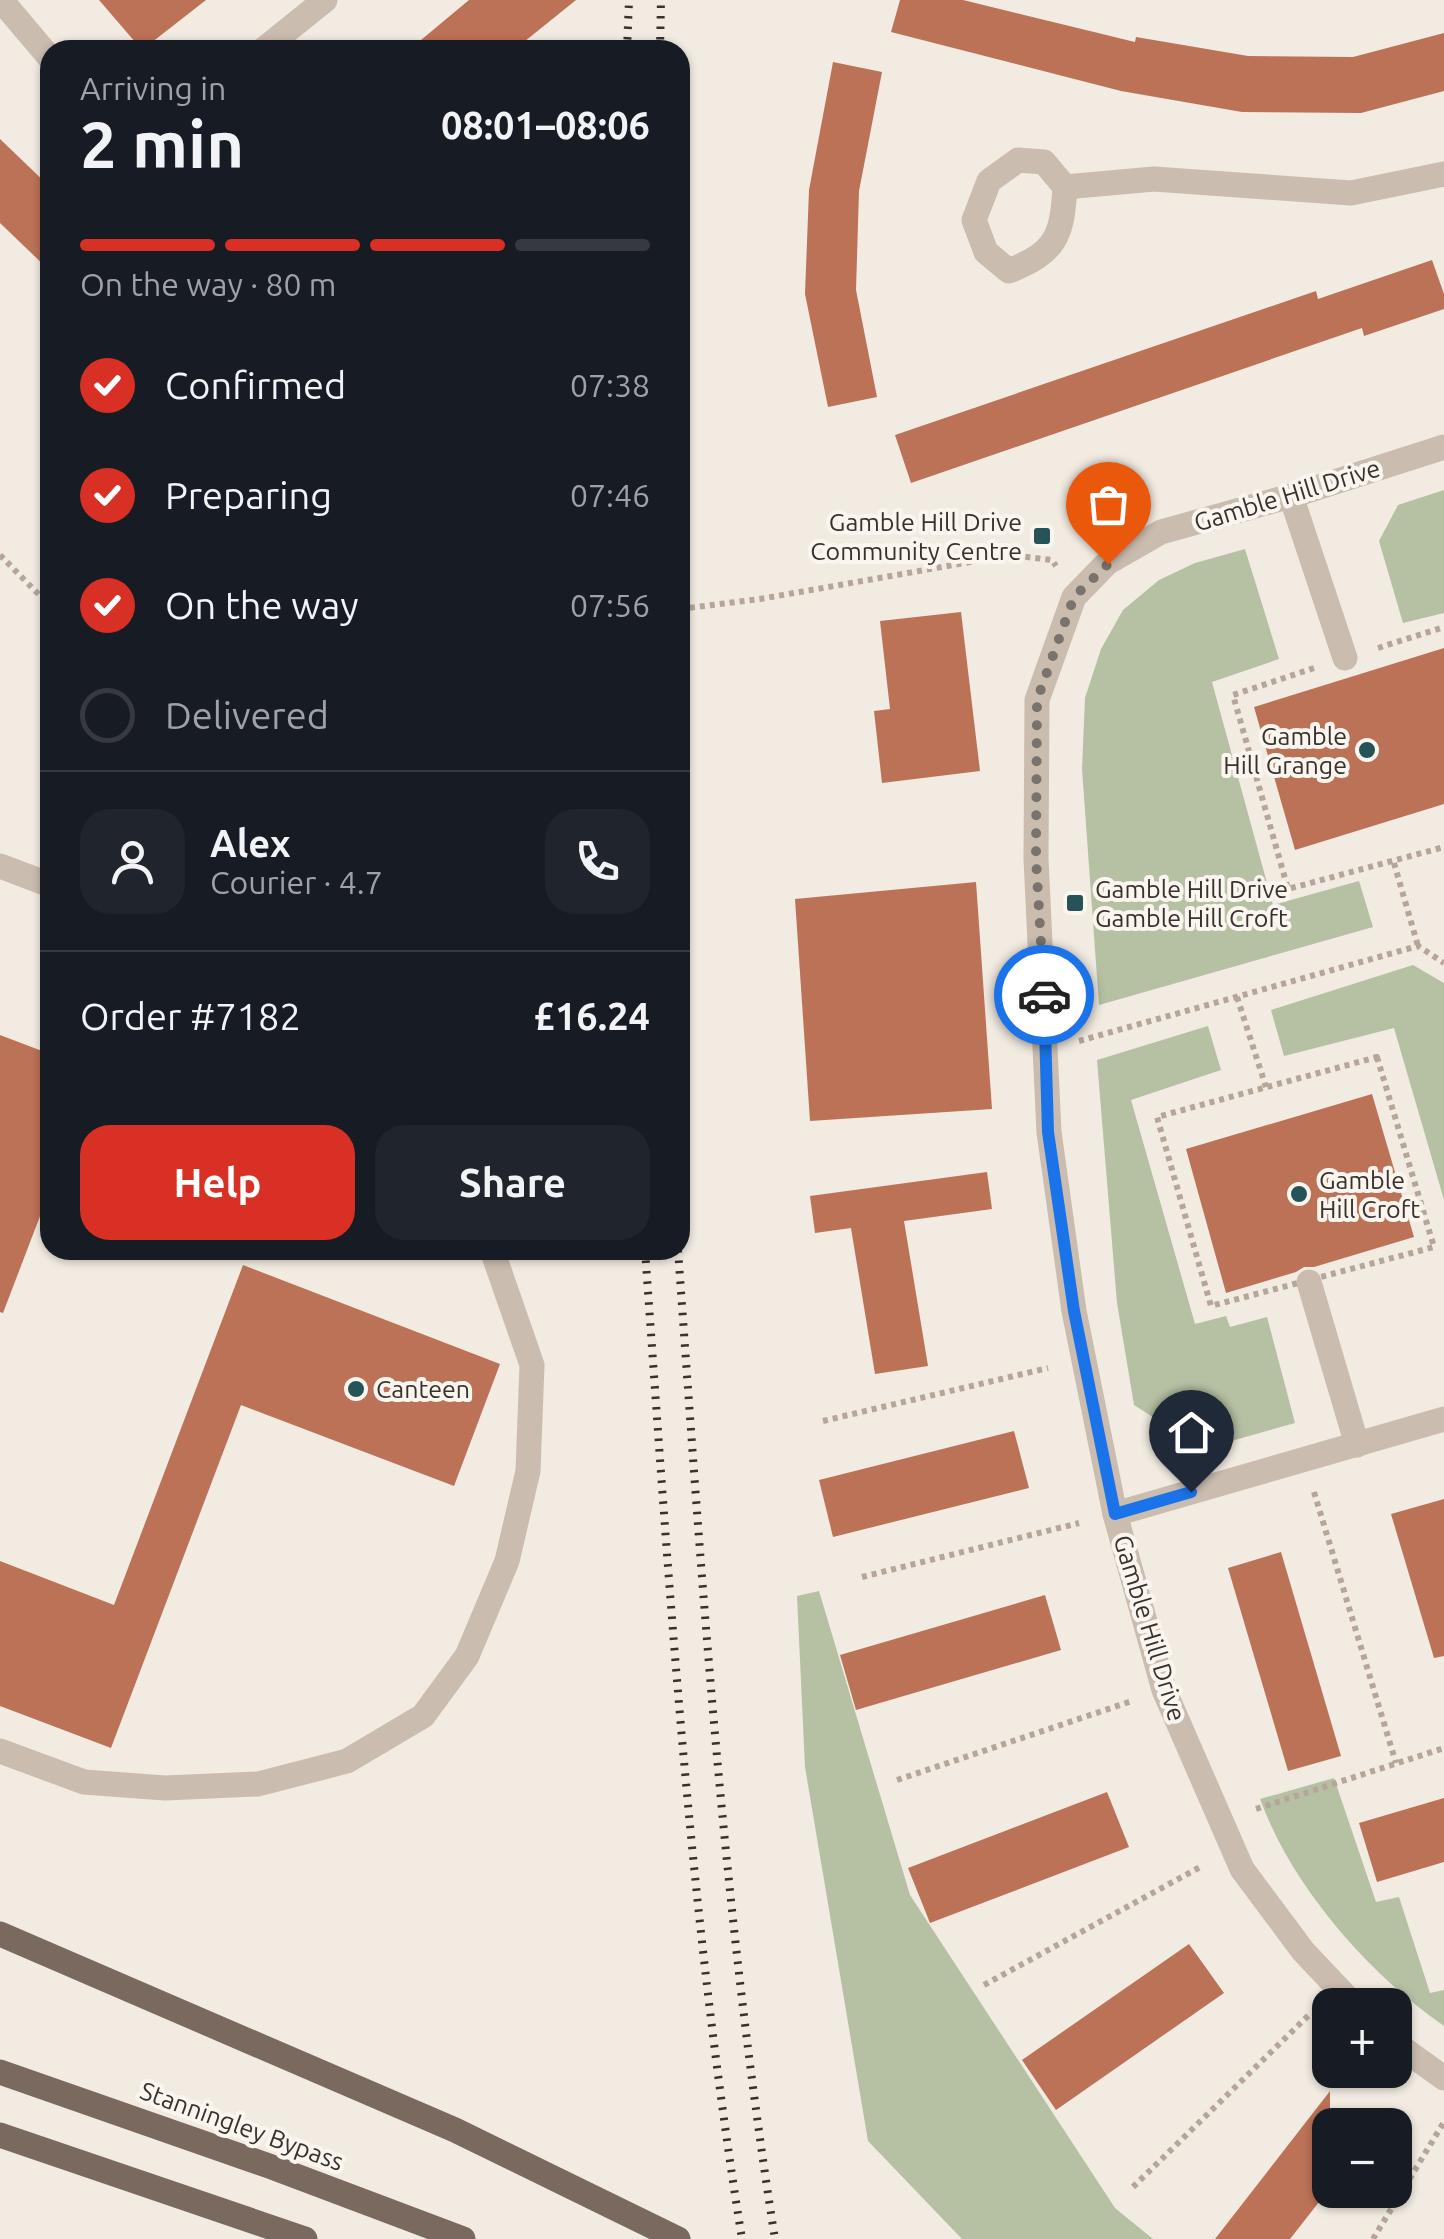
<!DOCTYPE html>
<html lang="en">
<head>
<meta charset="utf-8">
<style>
	body { margin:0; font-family:Ubuntu,sans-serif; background:#20242c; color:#f1f3f6; height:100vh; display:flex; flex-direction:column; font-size:38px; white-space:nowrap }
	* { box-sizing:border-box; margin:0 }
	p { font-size:32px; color:#9ea1a6 }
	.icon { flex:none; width:55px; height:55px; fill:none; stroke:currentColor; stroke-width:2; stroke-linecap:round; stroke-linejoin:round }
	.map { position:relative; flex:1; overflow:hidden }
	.drawer { position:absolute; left:40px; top:40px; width:650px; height:1220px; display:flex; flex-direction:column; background:#171b24; border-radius:30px; box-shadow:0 2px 8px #0004 }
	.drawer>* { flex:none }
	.tools { position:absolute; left:1312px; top:1988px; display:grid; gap:20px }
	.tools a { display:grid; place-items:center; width:100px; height:100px; border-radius:20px; background:#171b24; box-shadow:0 2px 8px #0004; font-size:50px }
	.pin { position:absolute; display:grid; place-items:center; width:85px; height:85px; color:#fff; margin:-102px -42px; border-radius:50% 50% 50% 0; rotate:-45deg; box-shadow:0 0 10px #0007 }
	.pin .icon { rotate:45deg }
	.courier { position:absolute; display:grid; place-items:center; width:100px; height:100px; margin:-50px; border:8px solid #1a73e8; border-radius:50%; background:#fff; color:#222; box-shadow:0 2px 12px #0007 }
	.summary em { font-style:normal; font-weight:600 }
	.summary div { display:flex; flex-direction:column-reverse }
	.summary { display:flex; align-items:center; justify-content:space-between; height:170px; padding:0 40px }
	h1 { font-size:65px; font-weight:600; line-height:75px }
	.bar { display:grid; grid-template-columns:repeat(4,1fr); gap:15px 10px; align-content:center; height:120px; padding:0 40px }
	.bar i { height:12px; border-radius:8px; background:#363941 }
	.bar .active { background:#d93025 }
	.bar p { grid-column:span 4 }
	.line { display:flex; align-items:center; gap:25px; padding:0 40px; border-top:2px solid #363941 }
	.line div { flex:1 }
	.round { display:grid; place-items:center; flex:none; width:105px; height:105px; border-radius:30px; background:#20242c }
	ol { padding:0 40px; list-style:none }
	li { display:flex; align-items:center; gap:30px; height:110px }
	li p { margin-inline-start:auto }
	li .icon { padding:10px; border-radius:50%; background:#d93025; color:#fff; stroke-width:4 }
	li:last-child { color:#9ea1a6 }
	li i { width:55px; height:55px; border:5px solid #363941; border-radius:50% }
	.action { display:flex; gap:20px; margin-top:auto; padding:20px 40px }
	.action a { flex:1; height:115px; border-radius:30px; background:#d93025; color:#fff; font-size:40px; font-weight:600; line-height:115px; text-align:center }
	.action a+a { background:#20242c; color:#f1f3f6 }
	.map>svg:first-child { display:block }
	.green { fill:#b6c0a3 }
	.building { fill:#bc7257 }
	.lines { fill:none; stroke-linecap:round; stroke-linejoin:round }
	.path { stroke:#b5a699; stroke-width:6; stroke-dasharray:5 5; stroke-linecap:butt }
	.minor { stroke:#cabcaf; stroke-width:25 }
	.major { stroke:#79695f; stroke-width:25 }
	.rail { stroke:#39312c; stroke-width:8; stroke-dasharray:2.5 8; stroke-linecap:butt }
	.done { stroke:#7a726c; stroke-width:10; stroke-dasharray:0 18 }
	.route { stroke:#1a73e8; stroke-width:12 }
	.poi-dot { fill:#255357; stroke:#faf5ef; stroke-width:4 }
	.labels { text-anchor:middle; stroke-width:8; stroke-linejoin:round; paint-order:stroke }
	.street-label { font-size:25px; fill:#39312c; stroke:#faf5ef }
	.poi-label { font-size:25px; fill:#39312c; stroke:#faf5ef; text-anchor:start }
</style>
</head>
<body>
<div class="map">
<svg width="1444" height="2239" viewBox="0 0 1444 2239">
	<rect width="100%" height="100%" fill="#f2ebe2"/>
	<g class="green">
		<path d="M1444,490V613L1403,623L1379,541L1398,505Z"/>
		<path d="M1245,549L1279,659L1212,682L1273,905L1359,881L1373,927L1099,1005L1082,769L1085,698L1101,649L1123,610L1159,580L1195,563Z"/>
		<path d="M1413,965L1444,983V1200L1394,1028L1284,1056L1271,1010Z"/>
		<path d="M1208,1026L1221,1070L1131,1100L1195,1324L1226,1316L1230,1327L1267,1317L1295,1423L1203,1449L1134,1405L1117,1303L1097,1060Z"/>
		<path d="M819,1591L910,1895L1115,2208L1153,2239H962L868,2141L805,1767L797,1596Z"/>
		<path d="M1334,1778L1376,1902L1399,1897L1430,1993L1444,1990V2026C1367,1972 1293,1888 1260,1799Z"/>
	</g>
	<g class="building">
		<path d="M99,0H206L142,50Z"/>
		<path d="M469,0H576L514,50H409Z"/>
		<path d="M900,0H963L1135,42L1136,37L1248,56L1353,57L1444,33V91L1361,113L1242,112L1121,91L891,32Z"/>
		<path d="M833,62L882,72L859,191L856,290L877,397L828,407L805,294L809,190Z"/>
		<path d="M0,139L50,187V271L0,223Z"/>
		<path d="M1432,260L1444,294V309L1364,336L1362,328L911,483L895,435L1316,291L1318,299Z"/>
		<path d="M961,612L980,771L882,783L874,711L890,709L880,621Z"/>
		<path d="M1444,648V804L1295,850L1254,707Z"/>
		<path d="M976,882L992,1109L810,1121L795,899Z"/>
		<path d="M0,1035L50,1054V1190L3,1313L0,1312Z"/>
		<path d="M1372,1094L1414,1237L1314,1267H1304L1296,1272L1226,1293L1186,1149Z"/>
		<path d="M987,1172L992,1209L904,1221L928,1366L875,1374L851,1228L815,1233L810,1196Z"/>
		<path d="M243,1265L500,1364L454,1486L241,1405L111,1748L0,1706V1561L114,1605Z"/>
		<path d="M1014,1431L1029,1488L833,1537L819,1480Z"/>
		<path d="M1444,1499V1656L1434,1658L1391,1514Z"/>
		<path d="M1281,1552L1341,1756L1288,1771L1228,1568Z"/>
		<path d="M1045,1595L1061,1650L856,1710L840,1655Z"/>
		<path d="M1107,1792L1129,1847L930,1923L908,1868Z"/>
		<path d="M1444,1798V1862L1377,1882L1359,1823Z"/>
		<path d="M1189,1944L1224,1993L1056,2110L1022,2060Z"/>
		<path d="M1330,2091V2188L1290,2239H1215Z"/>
	</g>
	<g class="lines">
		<g class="path">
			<path d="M0,555L50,606"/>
			<path d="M680,609L760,599L1010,555L1052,560L1056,566"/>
			<path d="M1378,648L1444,627"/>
			<path d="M1314,668L1233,695L1288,889L1444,847"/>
			<path d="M1394,863L1418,946"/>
			<path d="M1237,997L1266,1087"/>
			<path d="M1079,1041L1418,946L1444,963"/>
			<path d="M1377,1057L1434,1247L1211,1306L1157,1117Z"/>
			<path d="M823,1421L1048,1368"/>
			<path d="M1314,1492L1396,1763"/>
			<path d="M862,1577L1079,1523"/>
			<path d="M897,1780L1132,1701"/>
			<path d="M1256,1809L1444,1748"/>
			<path d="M984,1985L1202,1866"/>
			<path d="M1133,2187L1311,2013"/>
			<path d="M1373,2239L1444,2122"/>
		</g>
		<g class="minor">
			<path d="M1,0L50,58"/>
			<path d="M263,50L325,0"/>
			<path d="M1018,160L1044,162L1065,187C1062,237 1056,252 1009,271L986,252L974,220L989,181Z"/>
			<path d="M1065,187L1154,179L1351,193L1444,174"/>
			<path d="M1291,496L1345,658"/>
			<path d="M0,866L50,885"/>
			<path d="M1309,1282L1357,1445"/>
			<path d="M1115,1514L1444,1419"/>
			<path d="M0,1751L84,1782L165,1788L258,1784L347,1761L423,1716L467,1656L507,1561L528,1471L532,1365L492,1250"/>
			<path d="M1354,2005L1303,1951L1242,1869L1164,1690L1115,1514L1074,1311L1049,1132L1036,859L1037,700L1074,597L1107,563L1161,532L1291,496L1444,447"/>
			<path d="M1395,2043L1444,2078"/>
		</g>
		<g class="major">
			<path d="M0,1934L455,2130L678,2239"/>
			<path d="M0,2072L272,2167L463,2239"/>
			<path d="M0,2135L305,2239"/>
		</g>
		<g class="rail">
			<path d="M627,50L629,0"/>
			<path d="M660,50L661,0"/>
			<path d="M645,1250C669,1580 689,1912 742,2239"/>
			<path d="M678,1250C702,1580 723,1912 775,2239"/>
		</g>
	</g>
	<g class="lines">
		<path class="done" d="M1044,995L1036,859L1037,700L1074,597L1108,564"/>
		<path class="route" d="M1044,995L1048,1132L1074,1311L1115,1514L1191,1492"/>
	</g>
	<g class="poi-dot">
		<rect x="1032" y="526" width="20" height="20" rx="5"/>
		<circle cx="1367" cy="750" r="10"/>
		<rect x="1065" y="893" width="20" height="20" rx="5"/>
		<circle cx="1299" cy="1194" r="10"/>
		<circle cx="356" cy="1389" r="10"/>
	</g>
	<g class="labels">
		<g class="street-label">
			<text transform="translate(1287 495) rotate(-17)" y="9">Gamble Hill Drive</text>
			<text transform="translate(1150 1628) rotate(73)" y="9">Gamble Hill Drive</text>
			<text transform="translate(242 2126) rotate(20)" y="9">Stanningley Bypass</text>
		</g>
		<g class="poi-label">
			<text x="1022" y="531" text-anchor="end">Gamble Hill Drive<tspan x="1022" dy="29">Community Centre</tspan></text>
			<text x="1347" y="745" text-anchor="end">Gamble<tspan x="1347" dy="29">Hill Grange</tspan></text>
			<text x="1095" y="898">Gamble Hill Drive<tspan x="1095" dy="29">Gamble Hill Croft</tspan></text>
			<text x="1319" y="1189">Gamble<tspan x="1319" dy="29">Hill Croft</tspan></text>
			<text x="376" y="1398">Canteen</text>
		</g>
	</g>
</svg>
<div class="tools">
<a>+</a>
<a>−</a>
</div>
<div class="pin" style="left:1108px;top:564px;background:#ea580c"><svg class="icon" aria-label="bag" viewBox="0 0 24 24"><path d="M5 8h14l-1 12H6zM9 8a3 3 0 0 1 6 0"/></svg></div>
<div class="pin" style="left:1191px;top:1492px;background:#1f2937"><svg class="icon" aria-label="home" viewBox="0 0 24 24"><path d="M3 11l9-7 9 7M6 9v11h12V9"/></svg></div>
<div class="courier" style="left:1044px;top:995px"><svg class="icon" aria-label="car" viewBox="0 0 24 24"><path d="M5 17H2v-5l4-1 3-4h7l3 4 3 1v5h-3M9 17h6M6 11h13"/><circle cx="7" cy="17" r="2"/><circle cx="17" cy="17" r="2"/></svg></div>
<section class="drawer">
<div class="summary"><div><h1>2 min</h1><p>Arriving in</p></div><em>08:01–08:06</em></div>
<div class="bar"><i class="active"></i><i class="active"></i><i class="active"></i><i></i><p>On the way · 80 m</p></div>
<ol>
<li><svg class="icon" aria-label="check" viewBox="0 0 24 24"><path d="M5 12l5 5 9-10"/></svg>Confirmed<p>07:38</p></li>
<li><svg class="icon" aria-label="check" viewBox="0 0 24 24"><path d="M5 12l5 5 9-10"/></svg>Preparing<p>07:46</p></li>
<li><svg class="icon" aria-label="check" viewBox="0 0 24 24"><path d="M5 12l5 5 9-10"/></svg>On the way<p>07:56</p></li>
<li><i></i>Delivered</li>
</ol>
<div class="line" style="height:180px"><a class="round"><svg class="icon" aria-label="person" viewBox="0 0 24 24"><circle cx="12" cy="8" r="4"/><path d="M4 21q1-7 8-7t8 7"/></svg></a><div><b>Alex</b><p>Courier · 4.7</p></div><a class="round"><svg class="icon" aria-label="phone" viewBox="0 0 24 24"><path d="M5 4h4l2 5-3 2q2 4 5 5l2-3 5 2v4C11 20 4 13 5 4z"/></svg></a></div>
<div class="line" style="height:130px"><div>Order #7182</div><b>£16.24</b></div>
<div class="action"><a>Help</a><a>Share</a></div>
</section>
</div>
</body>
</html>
